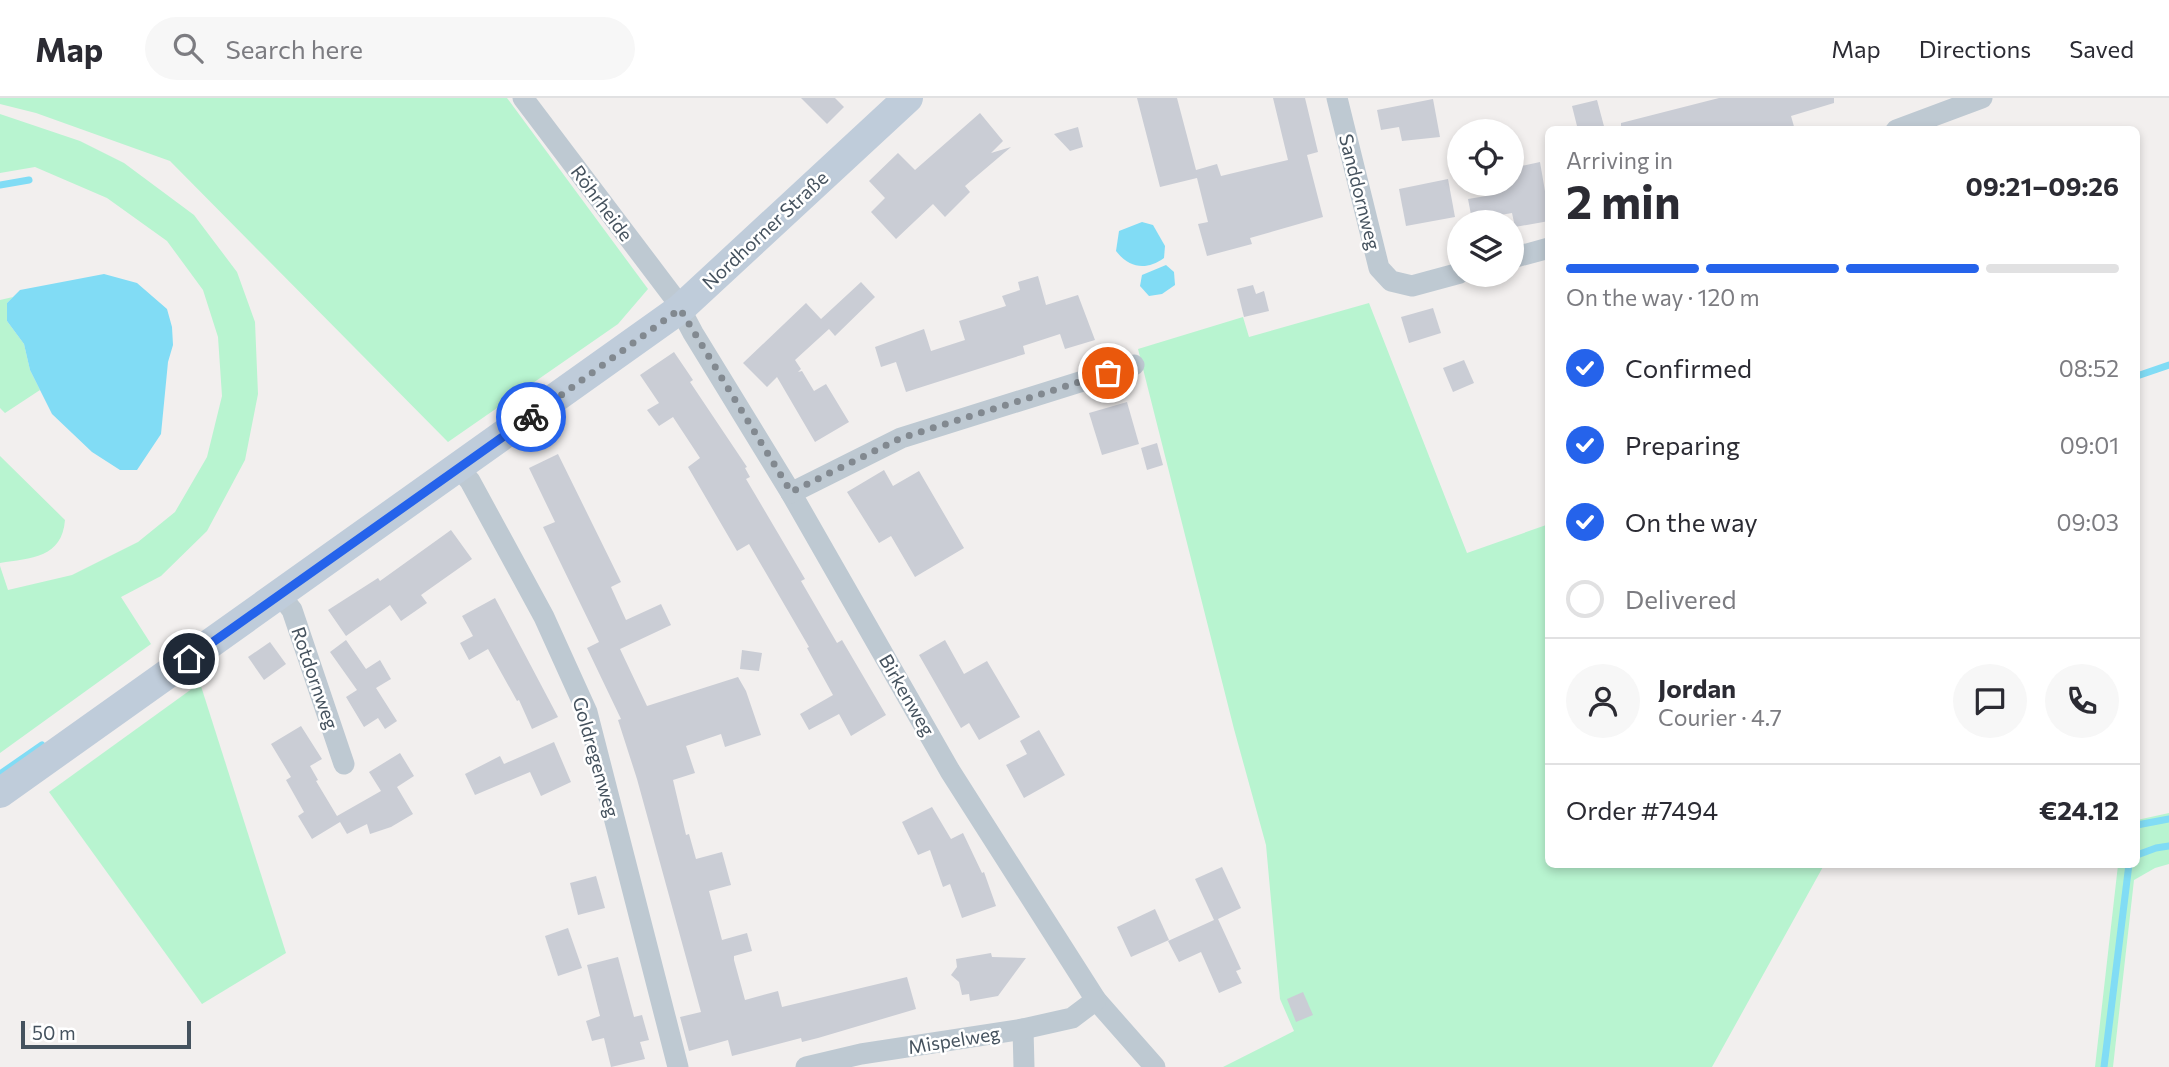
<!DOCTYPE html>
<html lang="en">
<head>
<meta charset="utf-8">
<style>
	body { margin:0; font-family:Commissioner,sans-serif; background:#f7f7f7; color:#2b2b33; height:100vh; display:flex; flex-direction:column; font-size:26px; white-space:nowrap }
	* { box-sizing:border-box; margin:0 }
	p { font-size:23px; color:#7c7c81 }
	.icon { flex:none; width:38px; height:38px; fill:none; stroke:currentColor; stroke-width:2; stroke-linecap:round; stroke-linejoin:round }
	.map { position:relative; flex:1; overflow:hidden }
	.side { position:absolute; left:1545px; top:28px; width:595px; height:742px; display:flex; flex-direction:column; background:#fff; border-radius:10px; box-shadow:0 4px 10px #0003 }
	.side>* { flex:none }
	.tools { position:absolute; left:1447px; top:21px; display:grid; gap:14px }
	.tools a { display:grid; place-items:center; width:77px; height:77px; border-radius:50%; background:#fff; box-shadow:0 4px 10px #0003; font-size:35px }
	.scale { position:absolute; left:21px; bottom:18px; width:170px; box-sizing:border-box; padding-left:7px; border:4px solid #45525e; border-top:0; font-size:19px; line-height:24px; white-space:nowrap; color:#45525e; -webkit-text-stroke:5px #fff; paint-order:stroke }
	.pin { position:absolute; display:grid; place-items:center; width:60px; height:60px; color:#fff; margin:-30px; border:4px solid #fff; border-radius:50%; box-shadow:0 2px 7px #0007 }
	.courier { position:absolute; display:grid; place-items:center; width:70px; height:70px; margin:-35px; border:5px solid #2563eb; border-radius:50%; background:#fff; color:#222; box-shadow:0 2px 9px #0007 }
	.overview em { font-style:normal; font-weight:700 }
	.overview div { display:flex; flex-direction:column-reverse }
	.overview { display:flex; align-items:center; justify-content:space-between; height:119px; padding:0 21px }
	h1 { font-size:46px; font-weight:700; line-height:52px }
	.bar { display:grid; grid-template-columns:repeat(4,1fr); gap:10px 7px; align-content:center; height:84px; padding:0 21px }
	.bar i { height:9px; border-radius:5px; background:#e1e1e2 }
	.bar .on { background:#2563eb }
	.bar p { grid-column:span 4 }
	.line { display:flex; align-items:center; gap:18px; padding:0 21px; border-top:2px solid #e1e1e2 }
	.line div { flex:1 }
	.round { display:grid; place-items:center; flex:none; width:74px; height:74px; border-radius:37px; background:#f7f7f7 }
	ol { padding:0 21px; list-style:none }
	li { display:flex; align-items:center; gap:21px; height:77px }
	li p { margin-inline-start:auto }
	li .icon { padding:7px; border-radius:50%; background:#2563eb; color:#fff; stroke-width:4 }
	li:last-child { color:#7c7c81 }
	li i { width:38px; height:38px; border:4px solid #e1e1e2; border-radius:50% }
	header { display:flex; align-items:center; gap:42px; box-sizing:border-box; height:98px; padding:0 35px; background:#fff; border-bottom:2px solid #e1e1e2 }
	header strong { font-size:33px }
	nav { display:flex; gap:38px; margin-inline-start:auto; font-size:24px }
	.search { width:490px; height:63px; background:#f7f7f7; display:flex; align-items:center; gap:18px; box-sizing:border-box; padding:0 24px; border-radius:38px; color:#7c7c81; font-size:26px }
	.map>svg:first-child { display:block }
	.green { fill:#b8f4d0 }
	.water { fill:#81dcf5 }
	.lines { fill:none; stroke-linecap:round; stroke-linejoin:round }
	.stream { stroke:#81dcf5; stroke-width:7 }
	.building { fill:#cacdd5 }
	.street { stroke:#bec9d2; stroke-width:21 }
	.secondary { stroke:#bfccda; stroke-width:30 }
	.done { stroke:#828990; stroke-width:7; stroke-dasharray:0 12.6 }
	.route { stroke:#2563eb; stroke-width:9 }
	.labels { text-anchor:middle; stroke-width:5; stroke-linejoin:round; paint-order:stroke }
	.street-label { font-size:19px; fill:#45525e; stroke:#fff }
</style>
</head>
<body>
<header>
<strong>Map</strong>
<div class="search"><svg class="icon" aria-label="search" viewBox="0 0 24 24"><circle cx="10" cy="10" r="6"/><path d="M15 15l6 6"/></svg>Search here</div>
<nav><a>Map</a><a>Directions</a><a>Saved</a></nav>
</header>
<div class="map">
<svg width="2169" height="969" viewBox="0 0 2169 969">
	<rect width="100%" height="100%" fill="#f2efee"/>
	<g class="green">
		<path d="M0,0H507L648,191L618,226L448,344L170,63L36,15L0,6Z"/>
		<path d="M0,16L80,43L124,65L194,117L237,174L255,224L258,296L245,362L207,433L161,478L121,499L151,546L0,655V468L8,492L72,477L138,444L175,414L207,359L222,298L218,239L203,192L167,143L107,100L35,69L0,75Z"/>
		<path d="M13,199L7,205V223L24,246L30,272L40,292L5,315L0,310V202Z"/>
		<path d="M1369,205L1467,455L1549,426V766L1824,767L1712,969H1223L1294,933L1280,901L1266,747L1234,631L1138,251L1243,219L1249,239Z"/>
		<path d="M0,358L65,422C62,460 31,460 0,465Z"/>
		<path d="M200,585L286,855L202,906L49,694Z"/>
		<path d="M2169,715V766L2155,770L2134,782L2113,969H2095L2118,767L2137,766V722Z"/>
	</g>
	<g class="water">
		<path d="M1142,124L1153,127L1165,148L1164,160C1146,173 1129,170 1116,153L1119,133Z"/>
		<path d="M1166,167L1174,174L1175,187L1162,196L1149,198L1140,188L1142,177Z"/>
		<path d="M104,176L137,185L167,211L172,229L173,247L168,264L161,336L137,372H120L92,354L52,316L30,272L24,246L7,223V205L20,192Z"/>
	</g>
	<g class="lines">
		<g class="stream">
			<path d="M0,87L29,82"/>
			<path d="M2137,278L2169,267"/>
			<path d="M0,676L42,647"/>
			<path d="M2137,727L2169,721"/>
			<path d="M2137,757L2156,750L2169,748"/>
			<path d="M2104,969L2129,766"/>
		</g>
	</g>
	<g class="building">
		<path d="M801,0H835L844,9L827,26Z"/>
		<path d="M1137,0H1177L1196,72L1217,66L1221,78L1288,62L1273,0H1305L1318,54L1307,57L1323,119L1250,140L1252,146L1207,158L1198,126L1208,124L1197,80L1160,89Z"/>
		<path d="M1719,0H1834V5L1791,18L1795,32H1621V25Z"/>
		<path d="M1433,1L1440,39L1402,43L1399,29L1381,32L1377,12Z"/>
		<path d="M1597,2L1605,32H1578L1572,8Z"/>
		<path d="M980,15L1003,43L991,55L1011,49L965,88L970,94L945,119L933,106L896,141L871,114L885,100L869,83L898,55L915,72Z"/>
		<path d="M1078,29L1083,49L1070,53L1054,36Z"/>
		<path d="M1540,64L1546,99H1549V123L1515,129L1512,115L1472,122L1468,101L1498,96L1496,88L1512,86V70Z"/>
		<path d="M1448,81L1455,119L1406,128L1399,91Z"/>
		<path d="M1038,178L1046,207L1078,197L1095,242L1065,251L1060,236L1023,248L1025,256L906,294L896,264L881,269L875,249L924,231L931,253L965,242L959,223L1006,208L1002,198L1020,192L1018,184Z"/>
		<path d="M861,184L875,199L835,238L829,231L795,262L801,271L798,274L802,273L814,293L826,286L849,324L815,344L777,279L767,289L743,265L806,205L821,221Z"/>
		<path d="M1253,187L1256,196L1264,193L1269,213L1244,219L1237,191Z"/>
		<path d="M1433,210L1441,235L1409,245L1401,219Z"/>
		<path d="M674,254L693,282L690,284L747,369L745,370L750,379L746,381L805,481L801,483L837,545L842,542L886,617L851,638L839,616L809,632L800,616L833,597L807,550L809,549L749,446L737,453L688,369L700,360L673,319L659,328L647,312L659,305L640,277Z"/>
		<path d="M1464,262L1474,285L1453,294L1443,270Z"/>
		<path d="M1127,304L1139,346L1102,357L1089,315Z"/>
		<path d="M1157,345L1163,367L1147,372L1141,350Z"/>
		<path d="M558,356L621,484L611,489L626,522L661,506L671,527L620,551L647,608L738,579L746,593L761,637L725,649L721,636L686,648L695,675L673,682L686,737L689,736L696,761L722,754L731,787L709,793L722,842L747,835L752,853L734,858V862L745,902L778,893L782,909L907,879L916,911L818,940L802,944L801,940L732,958L728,942L689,953L680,919L701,914L637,681L618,622L621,621L587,550L599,544L543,429L555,424L529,370Z"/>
		<path d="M884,372L893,388L919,373L964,450L915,479L891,438L879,445L847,394Z"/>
		<path d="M451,432L472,461L421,497L427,505L401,523L390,507L346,538L328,512L378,480L380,483Z"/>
		<path d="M495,500L558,619L532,631L519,602L517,603L488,551L469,562L460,545L473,538L462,518Z"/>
		<path d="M346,542L366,571L380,562L391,581L376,590L397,623L385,631L378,620L364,629L346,599L357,592L330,554Z"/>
		<path d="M945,542L964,576L987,563L1020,619L979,642L969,625L961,630L919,557Z"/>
		<path d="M270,544L286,566L264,582L248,559Z"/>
		<path d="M742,552L762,555L759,573L740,571Z"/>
		<path d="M301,628L322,661L310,668L318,682L316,683L337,718L381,693L369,674L400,655L414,678L397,689L413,716L391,729L370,736L367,726L347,736L340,724L312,741L298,718L304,714L286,682L291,679L271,646Z"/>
		<path d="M1039,632L1065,677L1024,700L1006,667L1027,656L1020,643Z"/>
		<path d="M554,644L571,684L541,698L530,674L475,697L465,676L500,658L504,666Z"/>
		<path d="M932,709L951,741L963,735L982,775L984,774L996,808L962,820L950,786L943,789L930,752L918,757L902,724Z"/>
		<path d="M1222,769L1241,810L1218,821L1241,871L1236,873L1242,885L1219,895L1201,854L1179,864L1168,843L1214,822L1195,781Z"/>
		<path d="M596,778L605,810L578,817L570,785Z"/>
		<path d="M1155,811L1169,842L1131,859L1117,829Z"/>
		<path d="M568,830L582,870L558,878L545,838Z"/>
		<path d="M991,855L992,859L1026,860L998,898L970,903L969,896L962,897L959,884L951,877L957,869L956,861Z"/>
		<path d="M618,859L634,919L642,917L649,942L640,944L645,961L611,969L604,940L592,943L586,923L600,918L587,867Z"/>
		<path d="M1303,894L1313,917L1296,924L1287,901Z"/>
	</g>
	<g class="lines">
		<g class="street">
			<path d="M523,0L675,201L693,235L791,395L950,673L1096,902L1155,969"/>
			<path d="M1337,0L1379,170L1391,183L1412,188L1460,175"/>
			<path d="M1896,32L1982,0"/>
			<path d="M1512,160L1549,150"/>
			<path d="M459,370L470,383L544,519L587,614L678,969"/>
			<path d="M791,395L901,340L1134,267"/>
			<path d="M280,497L292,512L344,666"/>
			<path d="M1023,931L1024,969"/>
			<path d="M806,969L861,956L1023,931L1072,920L1096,902"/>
		</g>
		<path class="secondary" d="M0,695L680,211L908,0"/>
	</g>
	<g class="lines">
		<path class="done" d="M531,319L680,211L791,394L901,340L1108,275"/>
		<path class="route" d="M189,561L531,319"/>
	</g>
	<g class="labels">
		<g class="street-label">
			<text transform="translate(1360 94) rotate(76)" y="7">Sanddornweg</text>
			<text transform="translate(602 105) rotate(53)" y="7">Röhrheide</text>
			<text transform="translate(765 132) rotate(-43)" y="7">Nordhorner Straße</text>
			<text transform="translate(315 580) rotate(71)" y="7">Rotdornweg</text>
			<text transform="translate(907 597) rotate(60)" y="7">Birkenweg</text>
			<text transform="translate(596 659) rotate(74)" y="7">Goldregenweg</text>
			<text transform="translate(954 942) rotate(-9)" y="7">Mispelweg</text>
		</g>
	</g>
</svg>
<div class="tools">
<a><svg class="icon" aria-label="locate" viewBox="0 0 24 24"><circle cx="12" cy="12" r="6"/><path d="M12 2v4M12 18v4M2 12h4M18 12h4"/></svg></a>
<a><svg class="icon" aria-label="layers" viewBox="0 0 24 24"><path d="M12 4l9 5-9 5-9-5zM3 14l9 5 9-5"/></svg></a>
</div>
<div class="scale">50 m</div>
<div class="pin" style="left:1108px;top:275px;background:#ea580c"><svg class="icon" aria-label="bag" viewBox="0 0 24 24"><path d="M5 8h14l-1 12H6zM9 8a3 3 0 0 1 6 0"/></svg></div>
<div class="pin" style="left:189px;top:561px;background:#1f2937"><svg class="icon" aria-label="home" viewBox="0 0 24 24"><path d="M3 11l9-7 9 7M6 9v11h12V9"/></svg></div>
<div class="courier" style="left:531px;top:319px"><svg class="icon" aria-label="bike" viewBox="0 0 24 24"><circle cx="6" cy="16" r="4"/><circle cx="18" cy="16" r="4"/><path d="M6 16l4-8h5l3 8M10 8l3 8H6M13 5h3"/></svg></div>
<section class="side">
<div class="overview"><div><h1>2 min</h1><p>Arriving in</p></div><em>09:21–09:26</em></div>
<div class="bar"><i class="on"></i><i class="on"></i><i class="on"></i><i></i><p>On the way · 120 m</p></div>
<ol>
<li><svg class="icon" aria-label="check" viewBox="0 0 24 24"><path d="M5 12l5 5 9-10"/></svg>Confirmed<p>08:52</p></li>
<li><svg class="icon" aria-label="check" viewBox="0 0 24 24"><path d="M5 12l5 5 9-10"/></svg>Preparing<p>09:01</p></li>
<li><svg class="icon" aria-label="check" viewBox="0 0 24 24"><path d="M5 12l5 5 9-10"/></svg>On the way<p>09:03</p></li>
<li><i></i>Delivered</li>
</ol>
<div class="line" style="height:126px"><a class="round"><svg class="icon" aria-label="person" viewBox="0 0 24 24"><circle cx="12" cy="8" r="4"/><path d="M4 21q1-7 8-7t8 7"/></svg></a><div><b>Jordan</b><p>Courier · 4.7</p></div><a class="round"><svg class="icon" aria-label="chat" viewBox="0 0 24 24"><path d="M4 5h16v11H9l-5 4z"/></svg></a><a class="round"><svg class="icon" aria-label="phone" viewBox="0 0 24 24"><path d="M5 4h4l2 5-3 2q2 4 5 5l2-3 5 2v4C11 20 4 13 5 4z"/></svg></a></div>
<div class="line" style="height:91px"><div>Order #7494</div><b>€24.12</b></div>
</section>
</div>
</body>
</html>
